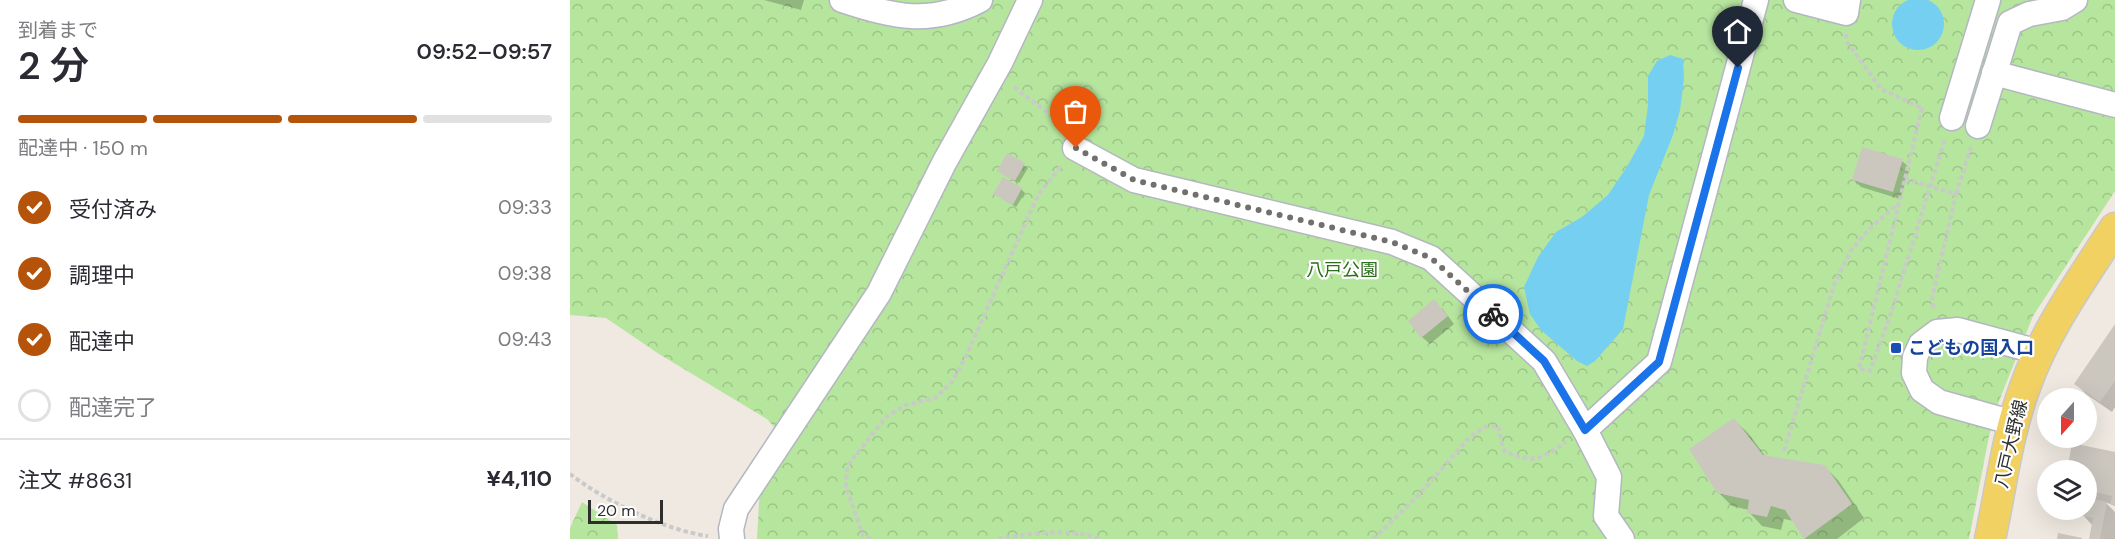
<!DOCTYPE html>
<html lang="ja">
<head>
<meta charset="utf-8">
<style>
	body { margin:0; font-family:"DM Sans","Noto Sans JP",sans-serif; background:#f2f2f3; color:#2b2b33; height:100vh; display:flex; flex-direction:column; font-size:22px; white-space:nowrap }
	* { box-sizing:border-box; margin:0 }
	p { font-size:20px; color:#7c7c81 }
	.icon { flex:none; width:33px; height:33px; fill:none; stroke:currentColor; stroke-width:2; stroke-linecap:round; stroke-linejoin:round }
	.map { position:relative; flex:1; overflow:hidden }
	.side { display:flex; flex-direction:column; background:#fff; width:570px }
	.side>* { flex:none }
	.needle { width:39px; rotate:201deg }
	.fabs { position:absolute; left:1467px; top:388px; display:grid; gap:12px }
	.fabs a { display:grid; place-items:center; width:60px; height:60px; border-radius:50%; background:#fff; box-shadow:0 6px 24px #0002; font-size:30px }
	.scale { position:absolute; left:18px; bottom:15px; width:75px; box-sizing:border-box; padding-left:6px; border:3px solid #2e2e2e; border-top:0; font-size:16px; line-height:21px; white-space:nowrap; color:#2e2e2e; -webkit-text-stroke:4px #fff; paint-order:stroke }
	.pin { position:absolute; display:grid; place-items:center; width:51px; height:51px; color:#fff; margin:-62px -26px; border-radius:50% 50% 50% 0; rotate:-45deg; box-shadow:0 0 6px #0007 }
	.pin .icon { rotate:45deg }
	.courier { position:absolute; display:grid; place-items:center; width:60px; height:60px; margin:-30px; border:4px solid #1a73e8; border-radius:50%; background:#fff; color:#222; box-shadow:0 2px 8px #0007 }
	.headline em { font-style:normal; font-weight:600 }
	.headline div { display:flex; flex-direction:column-reverse }
	.headline { display:flex; align-items:center; justify-content:space-between; height:102px; padding:0 18px }
	h1 { font-size:39px; font-weight:600; line-height:45px }
	.bar { display:grid; grid-template-columns:repeat(4,1fr); gap:9px 6px; align-content:center; height:72px; padding:0 18px }
	.bar i { height:8px; border-radius:4px; background:#e1e1e2 }
	.bar .selected { background:#b45309 }
	.bar p { grid-column:span 4 }
	.line { display:flex; align-items:center; gap:15px; padding:0 18px; border-top:2px solid #e1e1e2 }
	.line div { flex:1 }
	ol { padding:0 18px; list-style:none }
	li { display:flex; align-items:center; gap:18px; height:66px }
	li p { margin-inline-start:auto }
	li .icon { padding:6px; border-radius:50%; background:#b45309; color:#fff; stroke-width:4 }
	li:last-child { color:#7c7c81 }
	li i { width:33px; height:33px; border:3px solid #e1e1e2; border-radius:50% }
	main { display:flex; flex:1; min-height:0 }
	.map>svg:first-child { display:block }
	.forest { fill:url(#forest-crowns) }
	.water { fill:#75cff0 }
	.shadow { fill:#0003 }
	.building { fill:#cbc7bf }
	.lines { fill:none; stroke-linecap:round; stroke-linejoin:round }
	.minor-casing { stroke:#b4b7c1; stroke-width:27 }
	.major-casing { stroke:#c9c9c9; stroke-width:33 }
	.path { stroke:#c9c9c9; stroke-width:4; stroke-dasharray:4.5 3; stroke-linecap:butt }
	.minor { stroke:#fff; stroke-width:24 }
	.major { stroke:#f2d163; stroke-width:30 }
	.done { stroke:#726f6d; stroke-width:6; stroke-dasharray:0 10.8 }
	.route { stroke:#1a73e8; stroke-width:8 }
	.transit-dot { fill:#1a4fb4; stroke:#fff; stroke-width:2 }
	.labels { text-anchor:middle; stroke-width:4.5; stroke-linejoin:round; paint-order:stroke }
	.park-label { font-size:18px; fill:#2c6e1b; stroke:#fff }
	.transit-label { font-size:18px; font-weight:bold; fill:#164399; stroke:#fff; text-anchor:start }
	.street-label { font-size:18px; fill:#2e2e2e; stroke:#fff }
</style>
</head>
<body>
<main>
<section class="side">
<div class="headline"><div><h1>2 分</h1><p>到着まで</p></div><em>09:52–09:57</em></div>
<div class="bar"><i class="selected"></i><i class="selected"></i><i class="selected"></i><i></i><p>配達中 · 150 m</p></div>
<ol>
<li><svg class="icon" aria-label="check" viewBox="0 0 24 24"><path d="M5 12l5 5 9-10"/></svg>受付済み<p>09:33</p></li>
<li><svg class="icon" aria-label="check" viewBox="0 0 24 24"><path d="M5 12l5 5 9-10"/></svg>調理中<p>09:38</p></li>
<li><svg class="icon" aria-label="check" viewBox="0 0 24 24"><path d="M5 12l5 5 9-10"/></svg>配達中<p>09:43</p></li>
<li><i></i>配達完了</li>
</ol>
<div class="line" style="height:78px"><div>注文 #8631</div><b>¥4,110</b></div>
</section>
<div class="map">
<svg width="1545" height="539" viewBox="0 0 1545 539">
	<defs>
		<pattern id="forest-crowns" width="20" height="18" patternUnits="userSpaceOnUse" patternTransform="scale(1.5)"><rect width="20" height="18" fill="#b6e59e"/><path d="M2 6a3 3 0 1 1 6 0M12 15a3 3 0 1 1 6 0" fill="none" stroke="#9dc588"/></pattern>
	</defs>
	<rect width="100%" height="100%" fill="#efe9e1"/>
	<g class="forest">
		<path d="M0,0H1545V191L1463,316L1429,401L1419,436L1399,539H187L190,485L211,435L197,419L89,354L36,318L0,315Z"/>
		<path d="M12,502L47,525L48,539H0V528Z"/>
	</g>
	<g class="water">
		<circle cx="1348" cy="24" r="26"/>
		<path d="M1100,55L1113,59L1114,79L1110,110L1103,135L1079,195L1053,329L1025,361L1017,366L1007,361L971,330L960,314L954,287L968,257L986,232L1012,217L1038,195L1058,165L1074,136L1078,105V76L1087,61Z"/>
	</g>
	<g class="shadow">
		<path d="M194,0H234L231,10Z"/>
		<path d="M438,155L458,168L449,183L433,174Z"/>
		<path d="M1332,161L1340,168L1330,199L1291,187L1284,180Z"/>
		<path d="M451,189L455,193L446,207L425,194Z"/>
		<path d="M872,308L884,324L860,344L852,337Z"/>
		<path d="M1545,326V407L1542,412L1516,394L1506,384Z"/>
		<path d="M1164,420L1178,433L1196,457L1254,466L1268,480L1294,518L1267,539H1235L1224,521L1214,519L1211,530L1192,526L1179,512V510L1162,506L1148,492Z"/>
		<path d="M1545,454V506L1535,502L1545,512V539H1520L1523,526L1513,515L1514,510H1516V471H1498Z"/>
	</g>
	<g class="building">
		<path d="M1292,147L1333,159L1323,192L1282,180Z"/>
		<path d="M437,153L455,163L445,181L427,171Z"/>
		<path d="M433,177L452,188L443,205L423,194Z"/>
		<path d="M864,299L878,316L851,338L838,321Z"/>
		<path d="M1545,324V381L1530,402L1504,384Z"/>
		<path d="M1164,418L1193,455L1255,465L1282,504L1234,539L1215,510L1201,506L1197,517L1177,513L1179,500L1147,493L1119,449Z"/>
		<path d="M1502,443L1545,452V505L1540,504L1542,496L1516,490V471H1497Z"/>
		<path d="M1516,498L1537,502L1530,539H1519L1523,518L1511,515L1512,510H1516Z"/>
		<path d="M1488,533L1512,538V539H1487Z"/>
	</g>
	<g class="lines">
		<defs>
			<g id="minor">
				<path d="M272,0C322,17 361,26 410,0"/>
				<path d="M1226,0L1276,13L1278,0"/>
				<path d="M1424,73L1545,105"/>
				<path d="M1382,118L1418,0"/>
				<path d="M1408,126L1440,23L1459,14L1492,8L1505,0"/>
				<path d="M505,148L564,180L822,242L861,258L974,361L1015,430L1039,477L1036,516L1052,539"/>
				<path d="M1444,423L1369,402L1352,390L1344,373L1345,357L1351,344L1367,332L1388,330L1469,352"/>
				<path d="M1015,430L1089,362L1186,0"/>
				<path d="M162,539L161,529L166,509L309,293L374,163L430,63L460,0"/>
			</g>
			<path id="major" d="M1420,539C1431,489 1437,435 1455,387C1475,330 1512,279 1545,228"/>
		</defs>
		<use href="#minor" class="minor-casing"/>
		<use href="#major" class="major-casing"/>
		<g class="path">
			<path d="M1276,34L1277,42L1311,89L1354,109"/>
			<path d="M444,87L495,126"/>
			<path d="M1352,108L1289,369L1300,371L1320,316L1375,139"/>
			<path d="M1335,179L1386,194L1362,298L1364,310"/>
			<path d="M1386,194L1401,147"/>
			<path d="M1214,451L1265,282L1280,252L1300,228L1328,204"/>
			<path d="M0,474C35,501 94,530 138,536"/>
			<path d="M301,539L293,535L276,487L277,466L316,417L335,405L365,398L382,382L396,356L468,195L491,166"/>
			<path d="M428,539C459,534 500,527 529,539"/>
			<path d="M803,539L846,498L899,438L915,427L928,426L934,451C965,465 970,459 996,442"/>
		</g>
		<use href="#minor" class="minor"/>
		<use href="#major" class="major"/>
	</g>
	<g class="lines">
		<path class="done" d="M506,148L564,180L822,242L861,258L923,314"/>
		<path class="route" d="M923,314L974,361L1015,430L1089,362L1168,68"/>
	</g>
	<rect class="transit-dot" x="1320" y="342" width="12" height="12" rx="3"/>
	<g class="labels">
		<g class="park-label">
			<text x="772" y="276">八戸公園</text>
		</g>
		<g class="transit-label">
			<text x="1338" y="354">こどもの国入口</text>
		</g>
		<g class="street-label">
			<text transform="translate(1441 444) rotate(-77)" y="6">八戸大野線</text>
		</g>
	</g>
</svg>
<div class="fabs">
<a><svg class="needle" viewBox="-14 -14 28 28"><path d="M0-13l5 13h-10z" fill="#e53935"/><path d="M0 13l5-13h-10z" fill="#7c7c81"/></svg></a>
<a><svg class="icon" aria-label="layers" viewBox="0 0 24 24"><path d="M12 4l9 5-9 5-9-5zM3 14l9 5 9-5"/></svg></a>
</div>
<div class="scale">20 m</div>
<div class="pin" style="left:506px;top:148px;background:#ea580c"><svg class="icon" aria-label="bag" viewBox="0 0 24 24"><path d="M5 8h14l-1 12H6zM9 8a3 3 0 0 1 6 0"/></svg></div>
<div class="pin" style="left:1168px;top:68px;background:#1f2937"><svg class="icon" aria-label="home" viewBox="0 0 24 24"><path d="M3 11l9-7 9 7M6 9v11h12V9"/></svg></div>
<div class="courier" style="left:923px;top:314px"><svg class="icon" aria-label="bike" viewBox="0 0 24 24"><circle cx="6" cy="16" r="4"/><circle cx="18" cy="16" r="4"/><path d="M6 16l4-8h5l3 8M10 8l3 8H6M13 5h3"/></svg></div>
</div>
</main>
</body>
</html>
